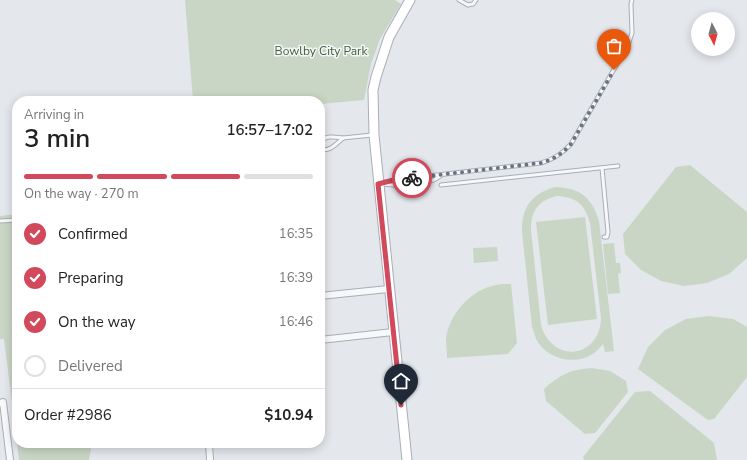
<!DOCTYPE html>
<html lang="en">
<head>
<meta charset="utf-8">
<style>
	body { margin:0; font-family:"Nunito Sans",sans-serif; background:#f6f6f6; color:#222; height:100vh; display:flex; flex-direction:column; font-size:15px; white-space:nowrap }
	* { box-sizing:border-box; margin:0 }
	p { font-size:13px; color:#767676 }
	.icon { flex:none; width:22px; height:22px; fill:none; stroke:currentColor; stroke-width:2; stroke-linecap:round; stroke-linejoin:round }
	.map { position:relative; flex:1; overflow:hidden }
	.side { position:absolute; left:12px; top:96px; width:313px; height:352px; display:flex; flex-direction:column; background:#fff; border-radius:16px; box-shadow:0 2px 10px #0003 }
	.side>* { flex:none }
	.needle { width:26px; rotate:174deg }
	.tools { position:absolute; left:691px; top:12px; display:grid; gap:8px }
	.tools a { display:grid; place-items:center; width:44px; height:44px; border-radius:50%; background:#fff; box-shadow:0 2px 10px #0003; font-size:20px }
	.pin { position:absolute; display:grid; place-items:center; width:34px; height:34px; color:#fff; margin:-41px -17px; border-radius:50% 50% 50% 0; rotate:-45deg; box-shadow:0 0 4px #0007 }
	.pin .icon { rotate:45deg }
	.courier { position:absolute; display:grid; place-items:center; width:40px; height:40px; margin:-20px; border:3px solid #d1495b; border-radius:50%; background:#fff; color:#222; box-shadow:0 1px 5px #0007 }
	.summary em { font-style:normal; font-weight:600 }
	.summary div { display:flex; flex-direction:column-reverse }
	.summary { display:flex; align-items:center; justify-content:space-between; height:68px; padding:0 12px }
	h1 { font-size:26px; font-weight:600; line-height:30px }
	.bar { display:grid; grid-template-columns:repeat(4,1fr); gap:6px 4px; align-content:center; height:48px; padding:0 12px }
	.bar i { height:5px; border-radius:3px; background:#e0e0e0 }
	.bar .selected { background:#d1495b }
	.bar p { grid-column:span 4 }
	.line { display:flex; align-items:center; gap:10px; padding:0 12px; border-top:1px solid #e0e0e0 }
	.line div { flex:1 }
	ol { padding:0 12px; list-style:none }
	li { display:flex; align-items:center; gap:12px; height:44px }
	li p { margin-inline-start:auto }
	li .icon { padding:4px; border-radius:50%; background:#d1495b; color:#fff; stroke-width:4 }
	li:last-child { color:#767676 }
	li i { width:22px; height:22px; border:2px solid #e0e0e0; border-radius:50% }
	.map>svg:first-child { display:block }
	.green { fill:#c9d6c5; fill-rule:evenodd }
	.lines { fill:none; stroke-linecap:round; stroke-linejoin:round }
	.lane-casing { stroke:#a9aeb7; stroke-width:5 }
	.street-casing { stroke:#a9aeb7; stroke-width:8 }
	.secondary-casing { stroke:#a9aeb7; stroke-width:11 }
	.lane { stroke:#f7f8fa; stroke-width:3 }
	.street { stroke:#f7f8fa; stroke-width:6 }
	.secondary { stroke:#fff; stroke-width:9 }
	.done { stroke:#6c737f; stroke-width:4; stroke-dasharray:0 7.2 }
	.route { stroke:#d1495b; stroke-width:5 }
	.labels { text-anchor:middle; stroke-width:3; stroke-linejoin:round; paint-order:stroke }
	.park-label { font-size:12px; fill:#3f6138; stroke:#f4f6f9 }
</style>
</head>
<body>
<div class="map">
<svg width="747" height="460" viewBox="0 0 747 460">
	<rect width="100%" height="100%" fill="#e4e7ec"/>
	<g class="green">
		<path d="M185,0H395L401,4L380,39L371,64L364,100L320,104V101H193Z"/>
		<path d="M690,165L747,212V258L729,274L707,283L684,286L661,281L641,270L625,254L623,234L676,167Z"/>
		<path d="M555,187C580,188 592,197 599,221L614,351L605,352L603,344C600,347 597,351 594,353C576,366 547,360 536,339C535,336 534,331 532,327L522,231C522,206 532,194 555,187ZM557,196C576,197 585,204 590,223L601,318C600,359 552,364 541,325L531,230C531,210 538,201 557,196Z"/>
		<path d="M17,214V441L4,339H0V216Z"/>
		<path d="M585,217L597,319L548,325L536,222Z"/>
		<path d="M614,243L616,263H620L621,273L618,274L620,293L608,294L603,244Z"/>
		<path d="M497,247L498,261L474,263L473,248Z"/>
		<path d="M511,284L517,343L508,354L447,358C447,352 446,345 446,339C449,315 469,292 492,286C498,284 505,284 511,284Z"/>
		<path d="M709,316L733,319L747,327V377L714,419L708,420L638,369L648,347L665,330L686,319Z"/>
		<path d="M592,368L610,371L626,381L628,392L595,433L585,434L546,401L544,389C561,374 569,370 592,368Z"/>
		<path d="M650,391L714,443L717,460H584L583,457L635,392Z"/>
		<path d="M17,443H92L89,460H19Z"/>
	</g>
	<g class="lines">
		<defs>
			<g id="lane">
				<path d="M459,0L468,5L473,4L476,0"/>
				<path d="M343,138L372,135"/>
				<path d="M320,142C326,135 335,137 343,138C336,144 330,152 320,149"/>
				<path d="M602,168L608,232L607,237H604"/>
				<path d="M381,183L394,180L541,163C554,159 562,154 571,144L628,45L632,33L631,4L632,0"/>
				<path d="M381,184L394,185L434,180L442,175"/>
				<path d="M441,185L618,166"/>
				<path d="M0,221L17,220"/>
			</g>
			<g id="street">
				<path d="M320,296L388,289"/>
				<path d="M320,340L393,332"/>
				<path d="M0,403L3,402L10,460"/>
				<path d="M209,443L210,460"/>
			</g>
			<path id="secondary" d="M407,460L374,135L373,90L376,77L389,37L410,0"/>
		</defs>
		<use href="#lane" class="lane-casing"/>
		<use href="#street" class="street-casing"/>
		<use href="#secondary" class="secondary-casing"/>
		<use href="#lane" class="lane"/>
		<use href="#street" class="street"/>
		<use href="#secondary" class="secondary"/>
	</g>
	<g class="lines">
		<path class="done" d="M412,178L541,163C554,159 562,154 571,144L614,70"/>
		<path class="route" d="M401,405L378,184L394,180L412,178"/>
	</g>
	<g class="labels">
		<g class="park-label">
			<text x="321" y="55">Bowlby City Park</text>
		</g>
	</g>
</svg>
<div class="tools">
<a><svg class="needle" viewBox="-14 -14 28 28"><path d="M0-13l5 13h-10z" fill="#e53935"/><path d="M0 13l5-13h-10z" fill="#767676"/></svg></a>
</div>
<div class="pin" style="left:614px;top:70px;background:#ea580c"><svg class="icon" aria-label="bag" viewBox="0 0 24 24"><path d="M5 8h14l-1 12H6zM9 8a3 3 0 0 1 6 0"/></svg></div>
<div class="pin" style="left:401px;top:405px;background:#1f2937"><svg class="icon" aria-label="home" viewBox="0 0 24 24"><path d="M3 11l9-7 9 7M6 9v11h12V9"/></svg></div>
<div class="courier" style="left:412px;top:178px"><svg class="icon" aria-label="bike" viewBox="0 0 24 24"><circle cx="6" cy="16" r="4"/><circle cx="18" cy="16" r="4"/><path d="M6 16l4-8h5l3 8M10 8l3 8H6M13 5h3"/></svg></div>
<section class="side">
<div class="summary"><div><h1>3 min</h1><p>Arriving in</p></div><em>16:57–17:02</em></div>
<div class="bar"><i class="selected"></i><i class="selected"></i><i class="selected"></i><i></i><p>On the way · 270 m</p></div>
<ol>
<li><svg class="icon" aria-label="check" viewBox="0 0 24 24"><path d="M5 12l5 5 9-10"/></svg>Confirmed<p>16:35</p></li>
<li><svg class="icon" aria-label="check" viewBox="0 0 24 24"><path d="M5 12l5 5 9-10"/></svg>Preparing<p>16:39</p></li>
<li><svg class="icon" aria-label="check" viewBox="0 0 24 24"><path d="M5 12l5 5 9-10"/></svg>On the way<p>16:46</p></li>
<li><i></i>Delivered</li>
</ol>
<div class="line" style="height:52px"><div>Order #2986</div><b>$10.94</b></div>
</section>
</div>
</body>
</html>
